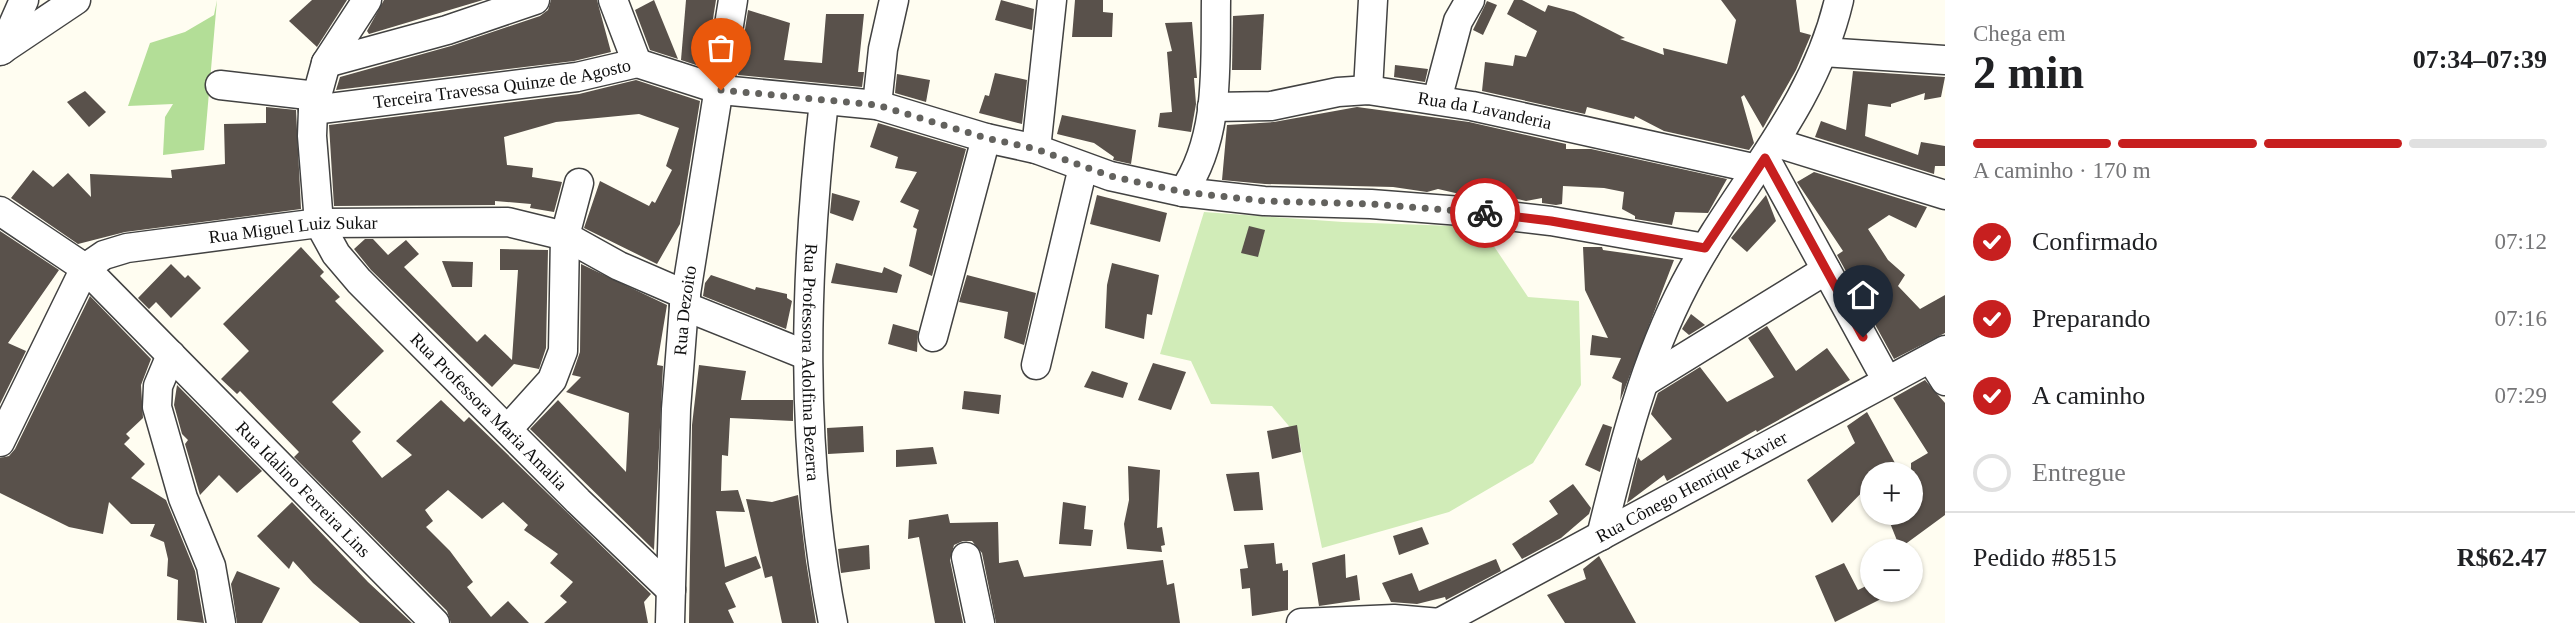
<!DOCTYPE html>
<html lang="pt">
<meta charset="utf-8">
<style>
:root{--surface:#fff;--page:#f6f6f6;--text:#202124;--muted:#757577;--line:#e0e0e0;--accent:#c71f1f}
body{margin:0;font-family:Georgia,serif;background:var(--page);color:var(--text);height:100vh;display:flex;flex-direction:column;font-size:26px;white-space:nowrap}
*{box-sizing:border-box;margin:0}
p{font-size:23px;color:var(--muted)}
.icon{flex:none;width:38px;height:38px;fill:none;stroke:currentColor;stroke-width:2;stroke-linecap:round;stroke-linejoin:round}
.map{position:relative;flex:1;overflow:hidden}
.details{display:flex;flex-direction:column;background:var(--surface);width:630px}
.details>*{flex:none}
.controls{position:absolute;left:1860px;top:462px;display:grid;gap:14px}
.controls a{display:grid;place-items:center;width:63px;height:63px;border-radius:50%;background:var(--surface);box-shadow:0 2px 5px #0004;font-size:35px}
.pin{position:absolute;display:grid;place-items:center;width:60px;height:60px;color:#fff;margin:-72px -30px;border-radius:50% 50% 50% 0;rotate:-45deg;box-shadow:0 0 7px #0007}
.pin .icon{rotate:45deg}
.courier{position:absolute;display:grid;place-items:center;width:70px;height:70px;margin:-35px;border:5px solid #c71f1f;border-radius:50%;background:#fff;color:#222;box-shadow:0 2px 9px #0007}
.summary em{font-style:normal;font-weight:600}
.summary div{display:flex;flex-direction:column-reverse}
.summary{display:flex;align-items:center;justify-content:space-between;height:119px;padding:0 28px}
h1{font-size:46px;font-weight:600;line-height:52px}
.bar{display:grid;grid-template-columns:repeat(4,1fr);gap:10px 7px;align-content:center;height:84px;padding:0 28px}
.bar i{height:9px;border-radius:5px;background:var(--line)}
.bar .active{background:var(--accent)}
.bar p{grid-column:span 4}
.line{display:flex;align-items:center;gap:18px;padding:0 28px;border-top:2px solid var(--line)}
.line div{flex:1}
ol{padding:0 28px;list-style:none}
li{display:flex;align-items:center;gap:21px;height:77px}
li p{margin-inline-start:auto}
li .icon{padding:7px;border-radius:50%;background:var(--accent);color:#fff;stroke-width:4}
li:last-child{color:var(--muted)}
li i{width:38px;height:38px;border:4px solid var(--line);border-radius:50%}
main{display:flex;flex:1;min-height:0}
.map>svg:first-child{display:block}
.green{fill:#d1ecb8}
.forest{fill:#b3de97}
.building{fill:#59514b}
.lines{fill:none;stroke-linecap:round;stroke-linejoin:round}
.minor-casing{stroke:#424242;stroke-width:31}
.minor{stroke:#fff;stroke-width:28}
.done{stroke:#63625e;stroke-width:7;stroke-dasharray:0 12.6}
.route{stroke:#c71f1f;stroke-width:9}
.labels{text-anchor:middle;stroke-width:7;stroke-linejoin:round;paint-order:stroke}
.street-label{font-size:18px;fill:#0f0f0f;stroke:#fff}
</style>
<main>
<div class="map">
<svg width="1945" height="623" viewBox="0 0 1945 623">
<rect width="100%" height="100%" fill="#fffdf1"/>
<path class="green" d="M1204 212 1343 222 1481 227 1528 297 1579 301 1581 385 1533 463 1449 512 1322 548 1299 438 1272 406 1211 404 1191 361 1160 354Z"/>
<path class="forest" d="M217 0 204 150 163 155 165 117 173 104 128 106 150 43 185 32 214 15Z"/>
<g class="building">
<path d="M312 0H347L317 47 289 21Z"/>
<path d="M384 0H483L369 34 367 31Z"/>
<path d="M551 0H597L611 52 574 61 336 90 340 77 451 46 540 16 548 10Z"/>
<path d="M654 0 678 59 650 50 635 10Z"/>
<path d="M686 0H716L705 68 681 60Z"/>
<path d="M1001 0 1034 9 1032 30 995 20Z"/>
<path d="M1075 0H1103V12L1113 13 1112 37H1072Z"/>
<path d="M1514 0H1522L1545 12 1548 5 1574 12 1625 38 1620 39 1664 55 1663 48 1727 64 1736 20 1721 0H1796L1800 32 1811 35 1796 70 1763 128 1744 95 1741 97 1754 143 1749 150 1664 131 1635 116 1634 119 1587 107 1585 114 1482 91 1485 62 1513 66 1515 55 1526 57 1537 31 1507 14Z"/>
<path d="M1487 1 1497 5 1483 35 1473 30Z"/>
<path d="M748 10 790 23 784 60 822 63 826 14H864L858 72H864L862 87 738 75Z"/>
<path d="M1264 14 1261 70H1232L1233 16Z"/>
<path d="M1192 22 1197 78H1194L1196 104 1191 132 1158 127 1160 113 1172 112 1167 52 1172 51 1165 23Z"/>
<path d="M1395 65 1428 69 1425 82 1394 77Z"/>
<path d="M1853 71 1945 77 1941 97 1924 100 1925 93 1891 104V107L1868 104 1865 136 1918 155 1921 142 1945 146V166H1935L1934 174 1815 137 1821 121 1846 130Z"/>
<path d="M995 73 1027 80 1022 124 979 113 985 95 989 96Z"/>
<path d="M897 74 930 80 926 102 895 93Z"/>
<path d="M636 80 700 101 680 224 657 264 584 228 600 181 649 206 652 201 655 203 672 170 666 166 679 128 639 114 556 122 504 137 507 165 533 168 532 177 562 182 554 212 530 208 531 204 495 201V205L334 206 329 125 579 94Z"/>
<path d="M85 91 106 112 89 127 67 102Z"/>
<path d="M266 107 296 110 301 209 125 232 78 244 11 198 33 170 53 187 68 173 91 197 90 174 172 178 171 170 225 164 224 124 266 123Z"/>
<path d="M1357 107 1469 122 1566 144V149H1591L1727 179 1708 213 1675 212 1672 225 1635 219V216L1622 209 1624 192 1604 188 1563 186 1562 204 1556 205 1542 203V198L1526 201 1488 192 1464 195 1438 189 1427 192 1393 187 1265 184 1222 180 1227 125 1274 122Z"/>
<path d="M1062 115 1136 130 1131 164 1113 160 1114 157 1094 143 1057 134Z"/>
<path d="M878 123 966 149 932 276 909 266 917 229 913 227 919 210 900 202 917 172 895 168 898 157 870 147Z"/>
<path d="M1814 172 1927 207 1916 228 1889 215 1868 229 1888 260 1905 275 1898 286 1920 309 1945 295V333L1894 359 1837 255 1843 251 1797 182Z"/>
<path d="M832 193 860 201 853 221 830 213Z"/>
<path d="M1097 195 1167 213 1160 242 1090 224Z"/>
<path d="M1766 195 1776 221 1747 252 1731 238Z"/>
<path d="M1249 226 1265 230 1258 257 1241 253Z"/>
<path d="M0 231 59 270 8 343 26 351 0 404Z"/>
<path d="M365 239H373L388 255 406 240 419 254 404 267 477 342 485 334 512 360 518 270H500V249L548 250 546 348 539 369 514 364 492 387 371 270 354 249Z"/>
<path d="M301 247 324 272 320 276 340 297 335 301 384 351 332 402 361 432 352 441 382 478 412 455 396 441 441 400 464 422 469 417 651 594 644 602 648 623H544L567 602 560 596 573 582 550 563 558 554 524 530 528 525 503 502 482 519 448 490 425 510 433 521 426 527 450 551 473 582 467 587 491 617 508 601 529 623H451L447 611 294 457 299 452 240 391 237 394 221 379 249 351 223 324Z"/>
<path d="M1583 247H1602L1603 250 1674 260 1620 401 1622 383 1612 378 1621 358 1590 355 1592 335 1608 338 1585 290Z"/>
<path d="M442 261 473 262 472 287H452Z"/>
<path d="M836 263 882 273 884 267 902 275 897 293 831 283Z"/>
<path d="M1112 263 1159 275 1152 315 1147 314 1144 339 1105 328 1107 285Z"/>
<path d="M171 264 185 278 188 275 201 288 171 318 156 302 149 309 138 298Z"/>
<path d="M581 264 667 305 657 365 663 366 654 550 530 429 558 400 626 472 629 413 566 392 581 377 572 375 580 352Z"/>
<path d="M711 275 755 290 756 287 787 294V298L792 301 786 329 703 296 705 283Z"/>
<path d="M967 275 1036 293 1024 345 1004 338 1008 312 959 302Z"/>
<path d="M90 296 151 359 141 385 143 418 126 434 130 438 124 444 145 464 131 478 166 500 195 571 204 623 177 620 178 580 167 576 168 559 164 542 150 536 155 524H131L109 502 103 534 69 527 0 493V458L9 456 15 449Z"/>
<path d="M1691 314 1705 325 1689 335 1682 329Z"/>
<path d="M893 324 918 331 917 352 888 344Z"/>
<path d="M1767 326 1796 371 1827 348 1850 380 1757 432 1756 430 1667 481 1664 475 1627 503 1638 457 1641 461 1672 439 1651 414 1658 393 1700 367 1727 402 1774 377 1748 338Z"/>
<path d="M1153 363 1186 372 1171 410 1138 400Z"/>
<path d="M699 365 746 371 741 400H793V421L730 418 728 456 722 455 721 491 738 490 745 512 716 511 725 567 756 556 761 568 725 583 736 607 728 610 734 623H689L692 425Z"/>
<path d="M1092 371 1128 383 1123 398 1084 387Z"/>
<path d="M1925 380 1945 403V515L1900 548 1886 513H1911V463L1928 453 1893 398Z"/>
<path d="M177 385 262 471 237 493 219 475 200 495 185 444 188 440 182 434 174 405Z"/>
<path d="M964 391 1001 395 999 414 962 409Z"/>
<path d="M1867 412 1901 474H1872V482L1832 523 1807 480 1855 443 1847 426Z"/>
<path d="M1603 424 1612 427 1600 472 1585 465Z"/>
<path d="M1297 425 1301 452 1272 459 1267 431Z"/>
<path d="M863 426 864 452 828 454 827 428Z"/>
<path d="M933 447 937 464 896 467V450Z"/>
<path d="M1128 466 1160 470 1157 528 1162 527 1165 545 1161 546 1162 552 1127 549 1124 524 1129 500Z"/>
<path d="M1259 472 1263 510 1234 511 1226 474Z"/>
<path d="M1573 484 1591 508 1589 514 1561 538 1522 559 1512 544 1558 514 1549 501Z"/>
<path d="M798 495 806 561 816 623H782L772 576 765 578 746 499 772 502Z"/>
<path d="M292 502 368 582 412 623H360L313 583 293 561 289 569 257 536Z"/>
<path d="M1063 502 1086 506 1084 529 1093 530 1091 546 1059 544Z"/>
<path d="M948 514 950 523 998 522 999 563 1018 560 1024 577 1163 560 1167 585 1174 583 1180 623H996L982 553 972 541H963L954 545 950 560 963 623H935L919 537 908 539 909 520Z"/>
<path d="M1422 527 1429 544 1399 555 1393 536Z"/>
<path d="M1274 543 1276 564 1282 563 1283 571 1288 570V610L1252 616 1250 588 1242 589 1240 569 1248 568 1244 545Z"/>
<path d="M869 545 870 569 841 573 838 549Z"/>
<path d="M1345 554 1346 578 1357 575 1360 600 1319 606 1312 563Z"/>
<path d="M1599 556 1636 623H1565L1547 595 1586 579 1583 569Z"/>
<path d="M1496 559 1501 571 1446 600 1445 597 1417 604 1391 602 1382 583 1412 573 1419 591Z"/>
<path d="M1844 563 1858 590 1872 583V590H1899L1835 622 1815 576Z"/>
<path d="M237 571 280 588 262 623H237L231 584Z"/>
</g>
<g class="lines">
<g class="minor-casing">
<g id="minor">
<path id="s1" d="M367 0 326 63 313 110 312 136 319 223 336 254 359 281 578 501 671 590"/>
<path d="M613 0 637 63"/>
<path d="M2 50 24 0"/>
<path d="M0 51 76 0"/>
<path d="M1823 52 1945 60"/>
<path d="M326 63 447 30 535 0"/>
<path d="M220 85 317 96"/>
<path d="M1368 90 1373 0"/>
<path d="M1437 100 1458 21 1470 0"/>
<path id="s2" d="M824 101C804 276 799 449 833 623"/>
<path d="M877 105 883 49 894 0"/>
<path id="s3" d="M1212 107 1271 106 1338 92 1368 90 1472 106 1757 169"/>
<path id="s4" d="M313 110 577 77 637 63 721 90 877 105 986 138 1036 149 1110 176 1183 192 1264 201 1371 204 1474 212 1551 221 1705 248"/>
<path d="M1777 143 1945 195"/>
<path d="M1036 149 1052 0"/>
<path d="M1765 158 1887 381"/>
<path d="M1183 192C1221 137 1215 64 1216 0"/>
<path id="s5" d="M0 211 85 268 435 623"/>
<path d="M684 306 806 355"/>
<path d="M933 337 986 138"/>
<path d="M171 355 158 386 157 407 183 498 211 566 221 623"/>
<path d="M1931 359 1945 381"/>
<path d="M1036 365 1083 167"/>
<path d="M1646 381 1826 270"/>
<path d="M508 429 552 380 563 351 565 236 579 183"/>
<path id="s6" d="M0 442 85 268 104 255 127 248 319 223 508 222 565 236 619 266 686 295"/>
<path d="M1601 536C1622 451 1644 362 1685 284 1736 186 1813 111 1839 0"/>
<path d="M966 557 980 623"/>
<path id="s7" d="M670 623 676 409 684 306 733 0"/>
<path d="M1301 623 1394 619 1440 623"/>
<path id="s8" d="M1439 623 1945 350"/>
</g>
</g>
<use href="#minor" class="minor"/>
</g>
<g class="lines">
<path class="done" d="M721 90 877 105 986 138 1036 149 1110 176 1183 192 1264 201 1371 204 1485 213"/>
<path class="route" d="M1485 213 1551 221 1705 248 1765 158 1863 337"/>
</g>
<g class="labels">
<g class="street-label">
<text dy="6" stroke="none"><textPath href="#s4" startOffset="191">Terceira Travessa Quinze de Agosto</textPath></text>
<text dy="6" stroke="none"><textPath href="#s3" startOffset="276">Rua da Lavanderia</textPath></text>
<text dy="6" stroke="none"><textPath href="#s6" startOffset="408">Rua Miguel Luiz Sukar</textPath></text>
<text dy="6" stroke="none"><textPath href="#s7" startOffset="313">Rua Dezoito</textPath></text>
<text dy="6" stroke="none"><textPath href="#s2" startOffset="262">Rua Professora Adolfina Bezerra</textPath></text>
<text dy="6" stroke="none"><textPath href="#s1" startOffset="492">Rua Professora Maria Amalia</textPath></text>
<text dy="6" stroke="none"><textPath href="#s8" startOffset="287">Rua Cônego Henrique Xavier</textPath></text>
<text dy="6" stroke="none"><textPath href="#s5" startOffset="413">Rua Idalino Ferreira Lins</textPath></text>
</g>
</g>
</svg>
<div class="controls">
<a>+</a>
<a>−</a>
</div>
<div class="pin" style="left:721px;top:90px;background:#ea580c"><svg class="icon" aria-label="bag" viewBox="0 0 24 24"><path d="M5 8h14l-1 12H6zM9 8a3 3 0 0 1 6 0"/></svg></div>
<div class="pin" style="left:1863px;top:337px;background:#1f2937"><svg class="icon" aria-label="home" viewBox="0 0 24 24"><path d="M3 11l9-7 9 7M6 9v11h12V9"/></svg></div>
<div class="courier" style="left:1485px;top:213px"><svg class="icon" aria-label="bike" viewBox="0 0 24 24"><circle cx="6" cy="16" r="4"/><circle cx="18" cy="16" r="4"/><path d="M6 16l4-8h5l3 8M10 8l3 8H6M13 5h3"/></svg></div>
</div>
<section class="details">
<div class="summary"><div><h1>2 min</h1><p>Chega em</p></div><em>07:34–07:39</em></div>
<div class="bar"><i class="active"></i><i class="active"></i><i class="active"></i><i></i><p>A caminho · 170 m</p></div>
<ol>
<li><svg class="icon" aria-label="check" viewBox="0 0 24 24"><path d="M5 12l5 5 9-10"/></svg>Confirmado<p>07:12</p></li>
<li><svg class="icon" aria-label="check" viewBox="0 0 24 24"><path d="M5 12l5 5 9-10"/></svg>Preparando<p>07:16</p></li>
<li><svg class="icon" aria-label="check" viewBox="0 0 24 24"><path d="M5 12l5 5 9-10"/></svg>A caminho<p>07:29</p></li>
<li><i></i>Entregue</li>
</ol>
<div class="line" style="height:91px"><div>Pedido #8515</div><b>R$62.47</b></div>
</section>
</main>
